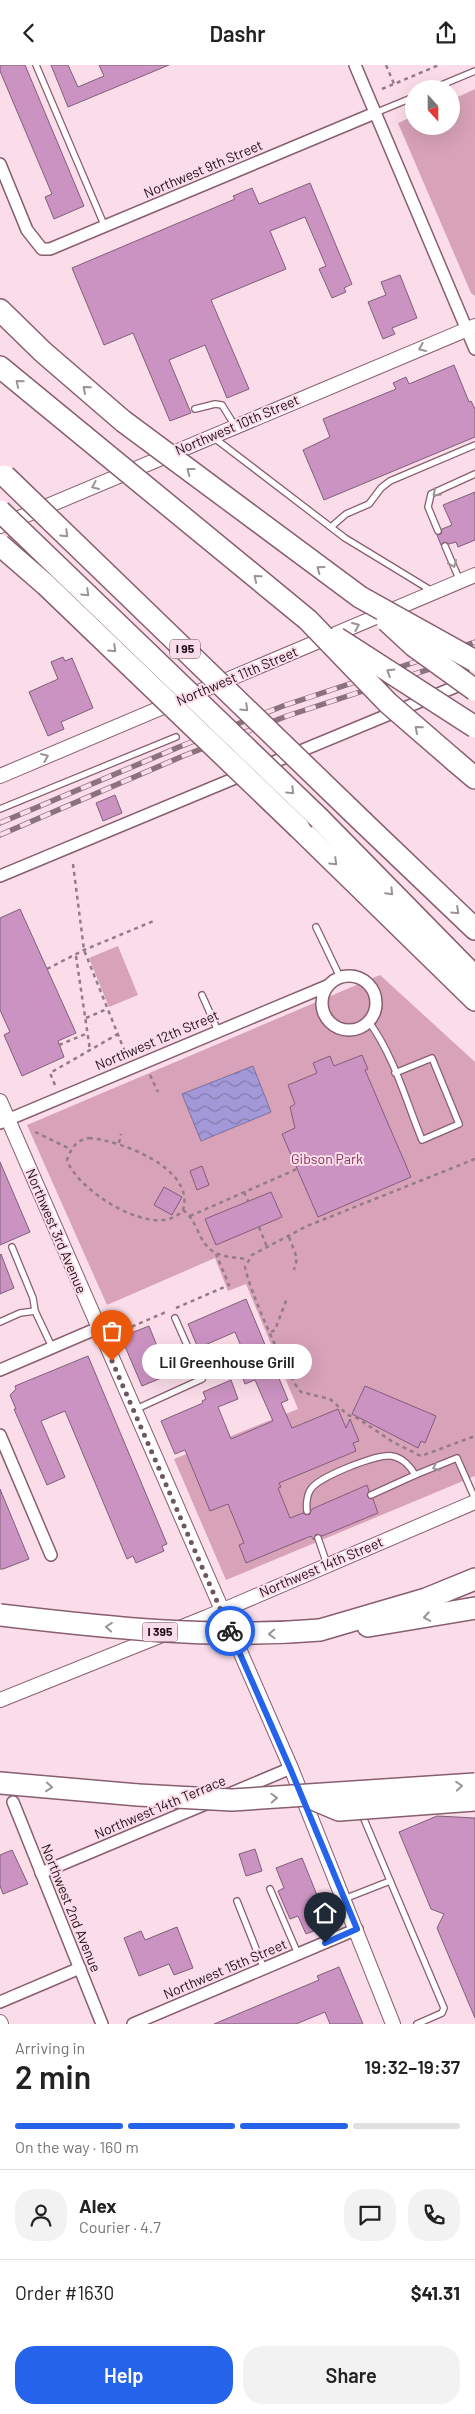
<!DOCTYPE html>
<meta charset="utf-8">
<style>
:root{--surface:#fff;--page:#f2f2f2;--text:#222;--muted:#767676;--line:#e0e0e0;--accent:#2563eb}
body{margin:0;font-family:Barlow,sans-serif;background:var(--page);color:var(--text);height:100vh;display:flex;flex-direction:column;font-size:19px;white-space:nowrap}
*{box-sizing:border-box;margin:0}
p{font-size:16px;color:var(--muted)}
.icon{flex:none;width:28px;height:28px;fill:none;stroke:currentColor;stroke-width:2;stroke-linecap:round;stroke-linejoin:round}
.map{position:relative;height:1959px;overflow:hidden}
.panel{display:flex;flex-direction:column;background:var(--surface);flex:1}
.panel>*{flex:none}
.needle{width:32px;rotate:159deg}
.buttons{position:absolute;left:405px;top:15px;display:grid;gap:10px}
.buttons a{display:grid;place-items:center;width:55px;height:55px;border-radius:50%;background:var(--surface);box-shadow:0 5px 20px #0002;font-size:25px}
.pin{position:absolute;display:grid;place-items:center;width:42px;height:42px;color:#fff;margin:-51px -21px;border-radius:50% 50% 50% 0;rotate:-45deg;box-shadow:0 0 5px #0007}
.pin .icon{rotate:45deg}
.courier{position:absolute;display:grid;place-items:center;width:50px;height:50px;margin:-25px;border:4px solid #2563eb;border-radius:50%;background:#fff;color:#222;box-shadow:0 1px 6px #0007}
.bubble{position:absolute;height:35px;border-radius:18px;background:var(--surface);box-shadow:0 5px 20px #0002;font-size:16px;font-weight:600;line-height:35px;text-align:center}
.headline em{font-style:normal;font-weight:600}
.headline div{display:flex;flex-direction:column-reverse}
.headline{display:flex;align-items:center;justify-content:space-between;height:85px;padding:0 15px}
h1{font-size:32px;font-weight:600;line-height:38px}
.bar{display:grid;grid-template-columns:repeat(4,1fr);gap:8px 5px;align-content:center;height:60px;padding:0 15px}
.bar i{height:6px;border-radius:4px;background:var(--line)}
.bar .current{background:var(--accent)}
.bar p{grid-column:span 4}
.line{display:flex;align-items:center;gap:12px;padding:0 15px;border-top:1px solid var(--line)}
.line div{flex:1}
.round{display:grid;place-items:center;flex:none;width:52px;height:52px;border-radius:20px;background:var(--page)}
.action{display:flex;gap:10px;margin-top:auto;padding:10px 15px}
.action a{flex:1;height:58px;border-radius:20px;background:var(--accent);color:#fff;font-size:20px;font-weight:600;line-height:58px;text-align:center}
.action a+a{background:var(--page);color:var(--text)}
header{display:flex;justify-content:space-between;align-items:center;height:65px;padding:0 15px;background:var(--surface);font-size:22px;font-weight:600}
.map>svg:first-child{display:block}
.green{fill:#d8a2b8}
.water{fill:url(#water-waves);stroke:#7c709e}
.building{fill:#cb93c2;stroke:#805e7a}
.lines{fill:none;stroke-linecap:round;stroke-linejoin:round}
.service-casing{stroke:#885e70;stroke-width:8}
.minor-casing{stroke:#885e70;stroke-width:14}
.tertiary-casing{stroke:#885e70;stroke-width:16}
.motorway-casing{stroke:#885e70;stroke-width:24}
.path{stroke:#947c86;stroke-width:2.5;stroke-dasharray:4 4;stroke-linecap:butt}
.service{stroke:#fff;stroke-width:5.5}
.minor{stroke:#fff;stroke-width:11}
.tertiary{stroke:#fff;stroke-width:14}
.motorway{stroke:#fff;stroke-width:21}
.rail-casing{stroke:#8a737c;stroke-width:5.5}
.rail{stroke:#fbdde9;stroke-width:4;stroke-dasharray:11;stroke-linecap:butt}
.motorway-bridge-casing{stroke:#885e70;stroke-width:24;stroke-linecap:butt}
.motorway-bridge{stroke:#fff;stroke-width:21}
.oneway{stroke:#9b9396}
.done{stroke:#6d5760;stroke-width:5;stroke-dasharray:0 9}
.route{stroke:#2563eb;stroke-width:6}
.labels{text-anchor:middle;stroke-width:4;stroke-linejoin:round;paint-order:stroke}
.shield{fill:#fbdde9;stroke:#624d55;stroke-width:1}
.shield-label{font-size:12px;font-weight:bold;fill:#200f16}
.street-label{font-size:14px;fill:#200f16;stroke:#fbdde9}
.park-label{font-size:14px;fill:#86335c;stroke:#fbdde9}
</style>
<header><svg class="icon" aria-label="back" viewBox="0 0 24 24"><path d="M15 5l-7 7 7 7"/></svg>Dashr<svg class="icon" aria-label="share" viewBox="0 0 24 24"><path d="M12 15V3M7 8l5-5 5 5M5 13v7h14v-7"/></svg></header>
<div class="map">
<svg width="475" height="1959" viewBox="0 0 475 1959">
<defs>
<pattern id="water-waves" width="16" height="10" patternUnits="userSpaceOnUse" patternTransform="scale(1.25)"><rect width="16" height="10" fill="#a499d8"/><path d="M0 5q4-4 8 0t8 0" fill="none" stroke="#857bae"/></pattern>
</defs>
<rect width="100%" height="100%" fill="#fbdde9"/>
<g class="green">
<path d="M475 24V231L471 228 398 58 414 51V61H451V35Z"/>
<path d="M118 881 138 930 109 942 89 893Z"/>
<path d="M380 910 475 997V1411L226 1515 174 1394 298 1344 246 1219 228 1226 215 1193 107 1240 27 1060Z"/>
</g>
<path class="water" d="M253 1001 271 1047 201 1076 182 1029Z"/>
<g class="building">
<path d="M0 0H25L84 141 54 154 45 132 52 129 0 6Z"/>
<path d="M51 0H68L78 22 104 11 99 0H169L68 42Z"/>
<path d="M310 118 352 219 344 223 346 227 332 233 319 204 326 201 305 152 270 166 286 204 211 235 249 324 227 333 205 280 169 295 191 348 170 356 133 268 104 280 72 203 235 134 233 131 252 123 259 139Z"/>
<path d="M400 210 417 253 392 263 395 269 383 274 368 237 386 230 381 217Z"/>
<path d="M454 300 469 337 471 336 475 344V372L324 435 303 385 330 372 323 354 396 324 393 318 406 312 409 319Z"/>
<path d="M475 427V475L458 482 456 477 449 479 444 477 441 480 437 470 441 469 442 464 452 460 443 440Z"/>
<path d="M63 592 65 596 72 593 93 643 61 657 64 664 48 671 29 627 58 614 51 597Z"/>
<path d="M115 730 122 748 103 756 96 738Z"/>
<path d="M20 844 76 968 58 976 64 992 22 1011 4 970 10 967 0 945V853Z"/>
<path d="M362 990 368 1004 365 1005 411 1112 318 1152 282 1069 295 1063 290 1042 295 1039 288 1020 317 1008 313 998 330 991 334 1001Z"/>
<path d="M0 1097 30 1167 0 1180Z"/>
<path d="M202 1101 209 1120 197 1125 190 1106Z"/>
<path d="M164 1122 182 1132 172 1150 154 1140Z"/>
<path d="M271 1127 282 1152 216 1180 205 1154Z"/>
<path d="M1 1189 14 1223 0 1229V1190Z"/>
<path d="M246 1234 288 1335 281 1338 292 1363 338 1344 346 1363 350 1354 359 1376 353 1378 356 1386 279 1418 281 1422 278 1423 290 1453 303 1448 309 1450 312 1444 367 1420 369 1426 367 1431 373 1434 378 1448 322 1471 316 1469 314 1475 311 1471 246 1498 239 1480 244 1478 228 1439 210 1446 185 1385 175 1389 161 1356 203 1338 202 1336 206 1334 203 1327 231 1315 238 1334 218 1342 231 1374 273 1356 255 1315 245 1319 239 1304 249 1300 235 1267 198 1283 188 1259Z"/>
<path d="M149 1261 161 1291 158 1292 166 1311 142 1321 121 1272Z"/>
<path d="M88 1291 167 1479 162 1481 164 1486 136 1498 133 1491 127 1494 65 1346 41 1356 65 1412 47 1420 14 1344H16L10 1330 16 1324 15 1321Z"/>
<path d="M365 1321 436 1351 425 1378 421 1376 418 1383 352 1349Z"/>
<path d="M0 1424 29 1494 3 1504H0Z"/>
<path d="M437 1751 475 1753V1953L437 1863 444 1849 431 1844 399 1767Z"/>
<path d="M255 1784 262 1806 246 1811 239 1789Z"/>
<path d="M12 1785 28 1819 3 1829 0 1821V1790Z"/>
<path d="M302 1793 329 1860 306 1869 298 1851 290 1854 278 1826 284 1823 276 1803Z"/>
<path d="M177 1862 193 1903 174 1910 169 1899 139 1911 124 1873 141 1866 145 1875Z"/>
<path d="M339 1902 363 1959H330L325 1947 296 1959H214L319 1915 317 1911Z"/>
</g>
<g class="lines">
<g class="service-casing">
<g id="service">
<path d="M36 0 105 162"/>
<path d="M432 24 475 6"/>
<path d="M375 48 414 32"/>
<path d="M195 344 215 339 222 340 235 361"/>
<path d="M213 372 345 473 432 526"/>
<path d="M331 462 346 449 369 439 381 423 390 416 475 380"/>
<path d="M438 466 428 442 431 429 475 409"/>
<path d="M445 481 460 516"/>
<path d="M0 744 176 672"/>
<path d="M316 862 340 912"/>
<path d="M202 930 218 966"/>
<path d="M369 957C394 991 406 1036 422 1075L459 1059 432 993 395 1008"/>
<path d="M12 1182 33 1233 35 1246 52 1282"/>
<path d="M0 1257 20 1248 35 1246"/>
<path d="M134 1345 202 1314 175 1253"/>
<path d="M371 1430 415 1410"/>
<path d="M307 1446C306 1440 307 1429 311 1424 318 1412 379 1388 392 1391 403 1393 411 1402 415 1410L457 1393 475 1434"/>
<path d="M318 1473 327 1499"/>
<path d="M361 1747 444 1943 442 1948 417 1959"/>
<path d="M270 1824 298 1889"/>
<path d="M344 1834 390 1816"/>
<path d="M237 1836 264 1904"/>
</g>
</g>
<g class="minor-casing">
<g id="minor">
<path d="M355 0 475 284"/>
<path d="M0 99 27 165 42 184H50L375 48"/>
<path d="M262 702 467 617"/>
<path d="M0 811 245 709"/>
<circle cx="349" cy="938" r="27"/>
<path d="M0 1058 327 921"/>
<path d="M0 1305 98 1263"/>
<path d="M0 1370 51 1490"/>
<path d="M227 1730 291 1703"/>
<path d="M13 1737 102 1959"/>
<path d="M41 1808 208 1738"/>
<path d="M0 1937 80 1903"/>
<path d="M133 1959 357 1864"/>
</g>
</g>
<g class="tertiary-casing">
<g id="tertiary">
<path d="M0 461 475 261"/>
<path d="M0 711 475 510"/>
<path d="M0 1036 291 1703 393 1959"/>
<path d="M0 1635 207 1552 475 1437"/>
<path d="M0 1957 1 1959"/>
</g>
</g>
<g class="motorway-casing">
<g id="motorway">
<path d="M0 245 43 287 123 356"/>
<path d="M0 302 84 371"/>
<path d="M455 696 475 713"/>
<path d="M320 754 475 912"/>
<path d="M364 758 475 864"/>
<path d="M299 763 475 935"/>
<path d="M368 1561 475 1543"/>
<path d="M320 1565 426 1534 475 1514"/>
<path d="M0 1718 138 1730"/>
</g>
</g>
<g class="path">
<path d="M386 0 394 19"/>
<path d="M382 24 439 0"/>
<path d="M73 799 84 885 125 987"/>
<path d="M76 891 90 985"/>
<path d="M47 904 84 885 156 855"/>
<path d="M86 953 107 944"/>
<path d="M59 980 88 968"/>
<path d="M150 1010 158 1027"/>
<path d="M55 1020 50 1008 118 969"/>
<path d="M35 1067 70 1084"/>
<path d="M89 1073C119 1075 196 1103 183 1145 157 1177 77 1126 67 1095 71 1083 76 1075 89 1073Z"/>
<path d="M119 1078 121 1069"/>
<path d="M475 1094 307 1161 252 1190 245 1202C248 1222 288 1314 301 1327L330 1334 348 1350 357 1353 393 1377 421 1391 475 1371"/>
<path d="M244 1127 248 1136"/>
<path d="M183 1145C190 1150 193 1156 197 1164 208 1191 220 1191 247 1194"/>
<path d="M190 1151 297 1104"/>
<path d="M259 1162 267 1182"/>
<path d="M289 1172 297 1193 294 1205"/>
<path d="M176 1243 229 1220 216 1189"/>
<path d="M271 1267 275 1265 287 1233"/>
<path d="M117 1268 166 1247"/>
</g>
<use href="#service" class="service"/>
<use href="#minor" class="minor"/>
<use href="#tertiary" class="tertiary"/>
<use href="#motorway" class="motorway"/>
<g class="rail-casing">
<g id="rail">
<path d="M0 758 179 682 283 641 475 577"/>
<path d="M0 770 183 691 287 651 475 589"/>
</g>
</g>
<use href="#rail" class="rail"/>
<g class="motorway-bridge-casing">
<g id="motorway-bridge">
<path d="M123 356 360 532 475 596"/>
<path d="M84 371 308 555 388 638 455 696"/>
<path d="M5 411 364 758"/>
<path d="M0 446 320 754"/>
<path d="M0 480 46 520 299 763"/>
<path d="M387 556 414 581 475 625"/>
<path d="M337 573 475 662"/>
<path d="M0 1550C109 1563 211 1574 320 1565"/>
<path d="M138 1730 232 1735 475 1719"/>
<path d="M313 1734 339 1745 475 1735"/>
</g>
</g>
<use href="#motorway-bridge" class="motorway-bridge"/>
</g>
<defs><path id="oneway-chevron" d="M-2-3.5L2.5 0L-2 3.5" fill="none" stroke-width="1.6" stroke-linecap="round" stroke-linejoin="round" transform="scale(1.25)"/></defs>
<g class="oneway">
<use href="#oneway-chevron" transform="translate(422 283) rotate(157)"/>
<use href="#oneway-chevron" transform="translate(19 318) rotate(-140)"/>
<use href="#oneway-chevron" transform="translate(86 324) rotate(-139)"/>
<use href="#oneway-chevron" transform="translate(190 406) rotate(-143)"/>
<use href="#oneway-chevron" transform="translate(95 421) rotate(157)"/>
<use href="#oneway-chevron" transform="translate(436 428) rotate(141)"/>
<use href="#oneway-chevron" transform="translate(65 469) rotate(44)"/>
<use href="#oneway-chevron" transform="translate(453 499) rotate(67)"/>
<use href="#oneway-chevron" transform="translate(320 504) rotate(-144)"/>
<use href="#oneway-chevron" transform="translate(257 513) rotate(-141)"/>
<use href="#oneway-chevron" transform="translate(86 528) rotate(44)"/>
<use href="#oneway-chevron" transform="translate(356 561) rotate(-23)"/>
<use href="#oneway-chevron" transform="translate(113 584) rotate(44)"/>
<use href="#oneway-chevron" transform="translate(390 607) rotate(-148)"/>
<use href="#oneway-chevron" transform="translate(245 643) rotate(44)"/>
<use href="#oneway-chevron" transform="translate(418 664) rotate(-139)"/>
<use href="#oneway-chevron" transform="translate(45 692) rotate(-23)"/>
<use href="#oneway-chevron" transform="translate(291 726) rotate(44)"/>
<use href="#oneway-chevron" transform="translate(334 797) rotate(44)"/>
<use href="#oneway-chevron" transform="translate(390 827) rotate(46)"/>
<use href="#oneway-chevron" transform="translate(456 846) rotate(43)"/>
<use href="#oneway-chevron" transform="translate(436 1402) rotate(158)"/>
<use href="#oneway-chevron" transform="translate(427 1552) rotate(170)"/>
<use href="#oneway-chevron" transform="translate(109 1562) rotate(-175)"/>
<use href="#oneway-chevron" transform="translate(272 1569) rotate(178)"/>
<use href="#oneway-chevron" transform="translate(459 1721) rotate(-5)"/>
<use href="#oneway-chevron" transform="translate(49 1722) rotate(5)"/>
<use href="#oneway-chevron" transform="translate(274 1733) rotate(-3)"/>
</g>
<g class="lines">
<path class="done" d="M112 1296 230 1566"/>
<path class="route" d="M230 1566 290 1703 357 1864 325 1878"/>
</g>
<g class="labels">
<g class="shield">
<rect x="170" y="574.5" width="30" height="19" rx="4"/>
<rect x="142.5" y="1557.5" width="35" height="19" rx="4"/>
</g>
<g class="shield-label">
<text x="185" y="588">I 95</text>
<text x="160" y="1571">I 395</text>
</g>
<g class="street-label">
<text transform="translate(203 104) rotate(-23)" y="5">Northwest 9th Street</text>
<text transform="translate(237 360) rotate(-23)" y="5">Northwest 10th Street</text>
<text transform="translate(237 611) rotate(-23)" y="5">Northwest 11th Street</text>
<text transform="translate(157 975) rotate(-23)" y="5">Northwest 12th Street</text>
<text transform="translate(56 1166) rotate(67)" y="5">Northwest 3rd Avenue</text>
<text transform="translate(321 1502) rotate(-23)" y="5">Northwest 14th Street</text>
<text transform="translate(160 1742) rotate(-23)" y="5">Northwest 14th Terrace</text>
<text transform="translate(71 1843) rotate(68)" y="5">Northwest 2nd Avenue</text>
<text transform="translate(225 1904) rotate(-23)" y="5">Northwest 15th Street</text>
</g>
<g class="park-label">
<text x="327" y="1099">Gibson Park</text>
</g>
</g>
</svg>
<div class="buttons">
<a><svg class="needle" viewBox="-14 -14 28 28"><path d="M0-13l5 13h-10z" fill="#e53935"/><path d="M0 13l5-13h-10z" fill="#767676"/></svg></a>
</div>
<div class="pin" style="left:112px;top:1296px;background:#ea580c"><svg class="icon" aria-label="bag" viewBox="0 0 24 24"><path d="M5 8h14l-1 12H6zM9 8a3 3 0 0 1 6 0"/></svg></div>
<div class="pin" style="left:325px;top:1878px;background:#1f2937"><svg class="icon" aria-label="home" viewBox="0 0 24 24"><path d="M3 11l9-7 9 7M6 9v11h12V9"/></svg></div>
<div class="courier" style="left:230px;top:1566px"><svg class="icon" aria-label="bike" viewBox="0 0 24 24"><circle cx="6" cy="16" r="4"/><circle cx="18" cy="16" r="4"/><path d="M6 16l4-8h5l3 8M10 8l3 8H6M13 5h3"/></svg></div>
<div class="bubble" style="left:142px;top:1279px;width:170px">Lil Greenhouse Grill</div>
</div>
<section class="panel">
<div class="headline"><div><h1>2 min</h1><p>Arriving in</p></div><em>19:32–19:37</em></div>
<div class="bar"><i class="current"></i><i class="current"></i><i class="current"></i><i></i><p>On the way · 160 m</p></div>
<div class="line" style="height:90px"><a class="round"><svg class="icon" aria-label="person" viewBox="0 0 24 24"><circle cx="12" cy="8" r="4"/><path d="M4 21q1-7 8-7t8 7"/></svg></a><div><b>Alex</b><p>Courier · 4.7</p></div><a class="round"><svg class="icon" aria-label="chat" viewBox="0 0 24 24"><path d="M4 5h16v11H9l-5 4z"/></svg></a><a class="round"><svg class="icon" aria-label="phone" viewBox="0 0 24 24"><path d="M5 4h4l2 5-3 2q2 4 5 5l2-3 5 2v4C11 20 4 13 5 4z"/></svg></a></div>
<div class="line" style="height:65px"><div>Order #1630</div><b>$41.31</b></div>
<div class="action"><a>Help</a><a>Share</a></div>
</section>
